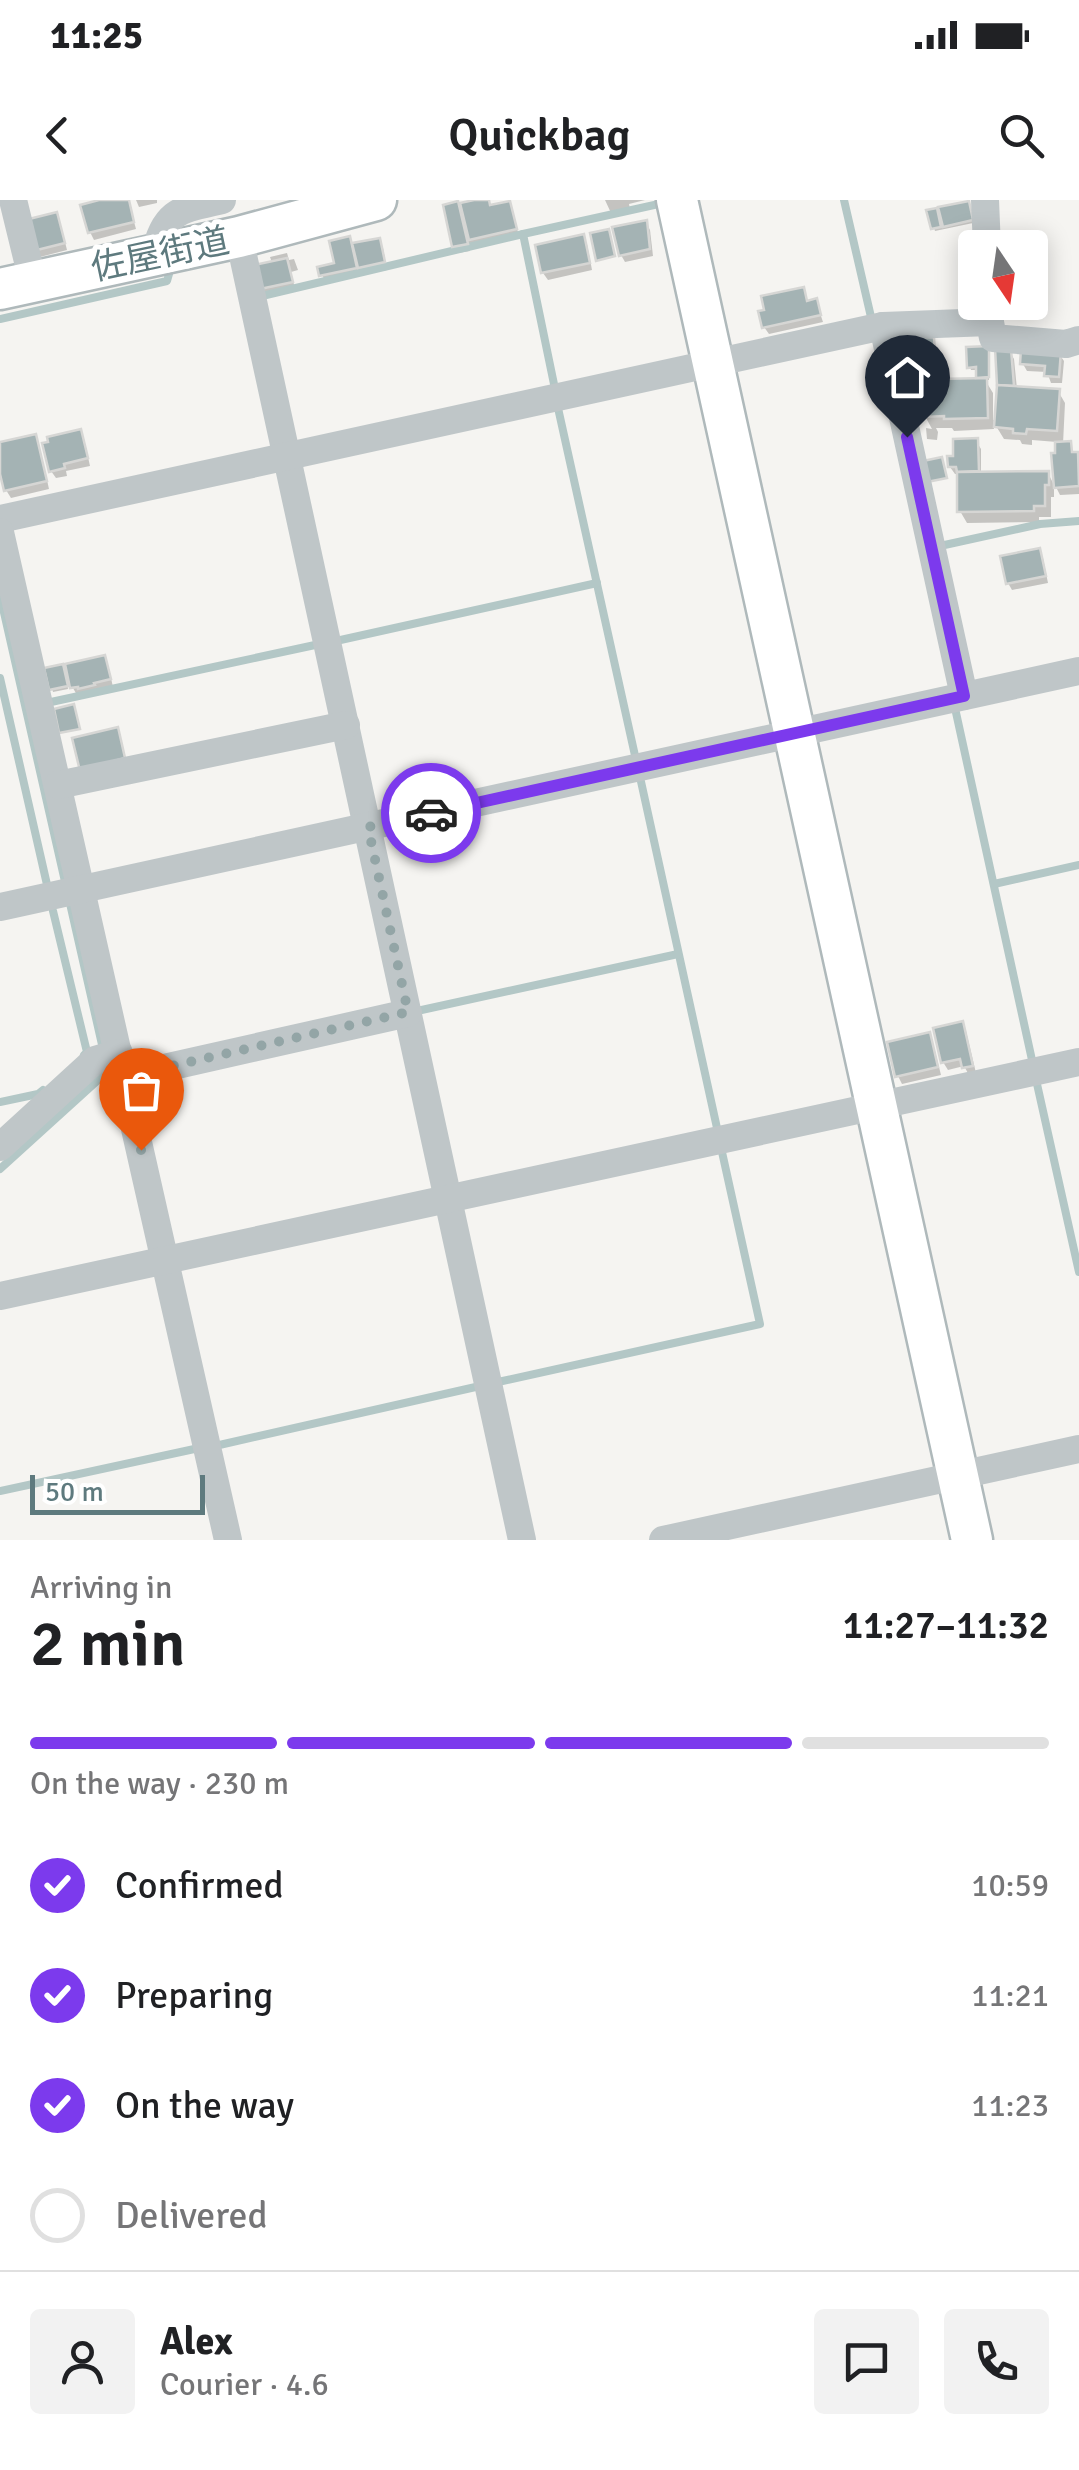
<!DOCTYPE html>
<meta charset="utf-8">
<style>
:root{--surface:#fff;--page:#f2f2f2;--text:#202124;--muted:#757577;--line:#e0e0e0;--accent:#7c3aed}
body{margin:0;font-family:Signika,"Noto Sans JP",sans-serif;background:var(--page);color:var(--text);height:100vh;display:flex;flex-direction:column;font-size:38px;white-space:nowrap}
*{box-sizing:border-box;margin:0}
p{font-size:32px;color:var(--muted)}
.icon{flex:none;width:55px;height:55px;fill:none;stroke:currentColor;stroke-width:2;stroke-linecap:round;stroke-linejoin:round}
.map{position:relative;height:1340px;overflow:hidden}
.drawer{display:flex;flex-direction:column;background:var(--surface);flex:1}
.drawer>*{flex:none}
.needle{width:65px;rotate:167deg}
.fabs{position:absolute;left:958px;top:30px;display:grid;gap:20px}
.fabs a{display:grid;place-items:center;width:90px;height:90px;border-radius:10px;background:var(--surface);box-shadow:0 5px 25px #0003;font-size:50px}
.scale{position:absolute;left:30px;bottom:25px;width:175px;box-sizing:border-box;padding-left:10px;border:5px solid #5e7a7e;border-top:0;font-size:28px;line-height:35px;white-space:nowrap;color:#5e7a7e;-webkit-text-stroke:8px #fff;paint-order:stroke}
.pin{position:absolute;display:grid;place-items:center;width:85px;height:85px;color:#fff;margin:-102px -42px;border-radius:50% 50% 50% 0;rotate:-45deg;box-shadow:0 0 10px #0007}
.pin .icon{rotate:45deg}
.courier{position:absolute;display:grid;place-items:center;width:100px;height:100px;margin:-50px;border:8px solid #7c3aed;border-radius:50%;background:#fff;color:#222;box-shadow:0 2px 12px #0007}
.summary em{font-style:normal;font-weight:600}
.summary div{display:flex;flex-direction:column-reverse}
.summary{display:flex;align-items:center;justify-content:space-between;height:170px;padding:0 30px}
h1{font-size:65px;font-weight:600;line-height:75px}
.bar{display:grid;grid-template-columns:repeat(4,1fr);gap:15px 10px;align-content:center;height:120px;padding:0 30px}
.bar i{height:12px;border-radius:8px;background:var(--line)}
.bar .selected{background:var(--accent)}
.bar p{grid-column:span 4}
.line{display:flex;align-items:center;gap:25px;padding:0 30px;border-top:2px solid var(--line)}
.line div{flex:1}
.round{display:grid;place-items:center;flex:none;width:105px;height:105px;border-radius:10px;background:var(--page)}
ol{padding:0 30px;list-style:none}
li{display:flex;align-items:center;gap:30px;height:110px}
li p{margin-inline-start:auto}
li .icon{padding:10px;border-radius:50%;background:var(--accent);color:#fff;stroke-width:4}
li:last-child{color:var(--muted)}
li i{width:55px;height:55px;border:5px solid var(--line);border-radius:50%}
.status{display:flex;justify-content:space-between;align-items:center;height:70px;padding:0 50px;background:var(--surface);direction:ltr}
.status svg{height:28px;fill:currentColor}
header{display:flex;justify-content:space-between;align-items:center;height:130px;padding:0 30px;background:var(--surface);font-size:45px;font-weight:600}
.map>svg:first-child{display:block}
.shadow{fill:#0003}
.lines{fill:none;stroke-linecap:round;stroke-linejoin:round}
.stream{stroke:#b3c7c6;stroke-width:8}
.building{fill:#a4b3b4;stroke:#d6d6d4;stroke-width:2.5}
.secondary-casing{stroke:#afb9bb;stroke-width:45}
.street{stroke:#bfc6c8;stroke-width:28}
.secondary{stroke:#fff;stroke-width:40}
.done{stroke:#93a5a6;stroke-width:10;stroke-dasharray:0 18}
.route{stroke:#7c3aed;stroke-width:12}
.labels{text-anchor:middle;stroke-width:10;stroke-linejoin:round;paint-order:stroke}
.street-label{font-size:35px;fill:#5e7a7e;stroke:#fff}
</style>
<div class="status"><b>11:25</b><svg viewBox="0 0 49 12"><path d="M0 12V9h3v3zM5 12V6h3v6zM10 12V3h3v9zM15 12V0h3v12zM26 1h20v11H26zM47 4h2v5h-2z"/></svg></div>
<header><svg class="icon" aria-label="back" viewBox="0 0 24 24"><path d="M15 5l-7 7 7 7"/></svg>Quickbag<svg class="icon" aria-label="search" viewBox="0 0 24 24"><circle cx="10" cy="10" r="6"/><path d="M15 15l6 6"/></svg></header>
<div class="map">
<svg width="1079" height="1340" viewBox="0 0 1079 1340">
<rect width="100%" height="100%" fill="#f5f4f1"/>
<g class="shadow">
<path d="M104 0H128L136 29 94 40 90 32Z"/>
<path d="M136 0H157V3L139 7Z"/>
<path d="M485 0H487L492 7 509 3 513 11 519 37 469 48 470 51 458 53 454 46 446 7Z"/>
<path d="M605 0H645L629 4 630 9 611 13Z"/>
<path d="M968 3 973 23 935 31 929 12Z"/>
<path d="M56 15 60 22 67 50 36 58 31 51Z"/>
<path d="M646 23 650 30 653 56 625 62 621 55Z"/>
<path d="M582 37 587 44 592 70 548 80 543 73Z"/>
<path d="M349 39 353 46 378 40 383 48 387 70 326 82 322 75 337 65Z"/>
<path d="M287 53 289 60 294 59 298 70 291 72 295 89 266 96 262 88 272 63 270 57Z"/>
<path d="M803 90 808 103 816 101 823 122 769 134 764 127Z"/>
<path d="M933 139 945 168V174H940V182L981 181 978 170H971L970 167 989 151V180H985L993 193V220H997L1000 185 997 151 1010 152 1014 159 1017 189 1058 191 1065 203 1063 244H1069L1074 254H1077L1079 258V294L1060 295 1056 287 1057 242 1032 240V245L1022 244 1020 240 1004 239 993 221 994 229 954 231 952 228H936L938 232 937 240 927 239 926 228 932 229 925 216 922 199 915 187V171L910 162Z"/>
<path d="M1059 154 1064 161 1062 183H1051L1047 172 1027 171 1023 164Z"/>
<path d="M80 232 84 239 90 266 66 271 67 276 56 278 51 271Z"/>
<path d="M35 237 39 244 49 289 11 298 6 290 0 263V245Z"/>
<path d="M976 241 981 249V274L1048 273 1054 285V297H1051V317H1039V322L967 323 960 311 959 274H955L950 267Z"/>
<path d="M1039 350 1043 358 1048 383 1012 390 1008 383Z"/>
<path d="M104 458 108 465 113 487 85 496 84 493 77 495 66 476 68 489 53 492 47 470 62 467 70 480Z"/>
<path d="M962 824 966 831 976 873 969 875 964 866 948 870 943 862Z"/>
<path d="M929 835 933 843 941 875 902 884 898 876Z"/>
</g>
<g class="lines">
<g class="stream">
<path d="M844 0 871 117"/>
<path d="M262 96 523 34"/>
<path d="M0 119 167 81 169 74"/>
<path d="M555 189 523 34 663 3"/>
<path d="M558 208 636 560"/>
<path d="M940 346 1040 324 1079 321"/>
<path d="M0 395 108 871 0 969"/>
<path d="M336 441 597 383"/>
<path d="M0 478 48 689"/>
<path d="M51 502 315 445"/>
<path d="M955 508 1032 860"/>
<path d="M640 577 717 928"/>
<path d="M994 684 1079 665"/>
<path d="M53 711 87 852 84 855"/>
<path d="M417 811 678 754"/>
<path d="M1037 884 1079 1072"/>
<path d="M0 902 38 894 43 890"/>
<path d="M498 1182 760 1124 722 952"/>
<path d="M215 1246 480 1186"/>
<path d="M0 1291 199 1248"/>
</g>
</g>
<g class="building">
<path d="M99 0H129L134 22 88 33 80 5Z"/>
<path d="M474 0H489L490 5 510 1 517 29 469 40 460 3Z"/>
<path d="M458 1 468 44 452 47 443 5Z"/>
<path d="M969 1 973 20 943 27 938 7Z"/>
<path d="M937 8 941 27 931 29 926 10Z"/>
<path d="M57 12 65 43 29 52 21 21Z"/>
<path d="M647 20 650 49 619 56 612 27Z"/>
<path d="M609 29 615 56 596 61 590 33Z"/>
<path d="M584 34 590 63 541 73 535 45Z"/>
<path d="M350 36 357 68 319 76 317 67 334 63 329 41Z"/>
<path d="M380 38 385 62 358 68 352 43Z"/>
<path d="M287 58 293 82 260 89 254 65Z"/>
<path d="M804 87 807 101 817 98 821 115 762 128 758 111 764 110 761 96Z"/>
<path d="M934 137 935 153H939L940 163 935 162V179L987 178 988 218 944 219V216L922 217V188H913L912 163H908L907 138Z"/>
<path d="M989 146V177L976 178V167L967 168 966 147Z"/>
<path d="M995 148 1011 149 1014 186 997 185Z"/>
<path d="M1021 149 1061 151 1059 177 1044 176 1045 166 1020 164Z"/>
<path d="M997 185 1060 189 1057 231 1027 229 1026 234 1013 233V229L994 227Z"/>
<path d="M81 229 88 258 64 264 65 268 49 272 42 243 48 242 47 237Z"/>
<path d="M36 234 47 281 4 291 0 274V242Z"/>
<path d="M978 238 979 271 957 272 956 267H948L947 256H953V239Z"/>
<path d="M1071 241 1072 252H1078L1079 286 1054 288 1051 253H1055V242Z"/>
<path d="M942 257 947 278 927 282 923 261Z"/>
<path d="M1049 271V285H1045V306H1034V311L957 312V272Z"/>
<path d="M1040 348 1046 376 1006 384 1000 356Z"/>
<path d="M105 455 111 479 94 483 95 485 78 489V487L70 488 65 464Z"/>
<path d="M63 464 68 486 49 490 44 468Z"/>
<path d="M74 504 80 529 59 533 54 509Z"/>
<path d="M118 527 125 558 80 571 72 538Z"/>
<path d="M963 821 973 866 962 868 960 859 941 863 933 828Z"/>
<path d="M930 832 938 867 895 877 887 842Z"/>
</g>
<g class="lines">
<g class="secondary-casing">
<g id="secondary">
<path d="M677 0 972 1340"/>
<path d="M0 89 239 37 376 0"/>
</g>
</g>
<g class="street">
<path d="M13 0 33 82"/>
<path d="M985 0 987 48"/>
<path d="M239 37 522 1340"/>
<path d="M154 56C166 9 179 10 222 0"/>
<path d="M990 122 993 138 1066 144 1079 140"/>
<path d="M883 126 964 496"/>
<path d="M0 319 883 126 990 122 989 102"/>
<path d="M0 332 228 1340"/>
<path d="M58 585 346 525"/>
<path d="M0 707 1079 471"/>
<path d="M124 877 408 813"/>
<path d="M0 947 95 860 119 853"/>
<path d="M0 1096 1079 862"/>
<path d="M663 1340 1079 1249"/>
</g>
<use href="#secondary" class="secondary"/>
</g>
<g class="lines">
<path class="done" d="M141 950 124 877 408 812 368 627 431 613"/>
<path class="route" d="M431 613 964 496 907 237"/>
</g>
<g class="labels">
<g class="street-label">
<text transform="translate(160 54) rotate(-12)" y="12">佐屋街道</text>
</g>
</g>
</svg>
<div class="fabs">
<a><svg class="needle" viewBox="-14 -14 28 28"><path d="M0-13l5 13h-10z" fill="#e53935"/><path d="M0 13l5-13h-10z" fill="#757577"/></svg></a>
</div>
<div class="scale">50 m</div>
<div class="pin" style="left:141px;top:950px;background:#ea580c"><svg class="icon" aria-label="bag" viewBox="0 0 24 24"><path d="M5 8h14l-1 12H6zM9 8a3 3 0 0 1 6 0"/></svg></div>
<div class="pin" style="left:907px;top:237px;background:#1f2937"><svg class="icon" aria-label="home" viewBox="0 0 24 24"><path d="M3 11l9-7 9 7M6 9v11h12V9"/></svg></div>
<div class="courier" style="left:431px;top:613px"><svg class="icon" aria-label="car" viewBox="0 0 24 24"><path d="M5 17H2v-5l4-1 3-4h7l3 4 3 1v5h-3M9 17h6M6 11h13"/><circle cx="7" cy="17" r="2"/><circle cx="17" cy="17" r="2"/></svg></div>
</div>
<section class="drawer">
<div class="summary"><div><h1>2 min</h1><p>Arriving in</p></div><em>11:27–11:32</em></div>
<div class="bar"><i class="selected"></i><i class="selected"></i><i class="selected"></i><i></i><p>On the way · 230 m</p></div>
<ol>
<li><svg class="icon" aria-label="check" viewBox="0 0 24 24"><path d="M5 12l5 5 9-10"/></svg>Confirmed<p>10:59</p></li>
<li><svg class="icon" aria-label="check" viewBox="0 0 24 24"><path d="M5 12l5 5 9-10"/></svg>Preparing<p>11:21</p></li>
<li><svg class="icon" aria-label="check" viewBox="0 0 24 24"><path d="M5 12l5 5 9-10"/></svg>On the way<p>11:23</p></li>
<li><i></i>Delivered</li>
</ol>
<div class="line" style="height:180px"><a class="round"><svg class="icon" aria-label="person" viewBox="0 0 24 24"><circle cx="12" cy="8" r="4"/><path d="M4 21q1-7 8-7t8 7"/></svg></a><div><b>Alex</b><p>Courier · 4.6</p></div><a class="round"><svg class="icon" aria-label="chat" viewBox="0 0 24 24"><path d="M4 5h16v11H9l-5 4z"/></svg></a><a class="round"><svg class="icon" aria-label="phone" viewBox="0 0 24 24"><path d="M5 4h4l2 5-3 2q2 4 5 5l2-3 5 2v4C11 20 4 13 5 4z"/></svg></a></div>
</section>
